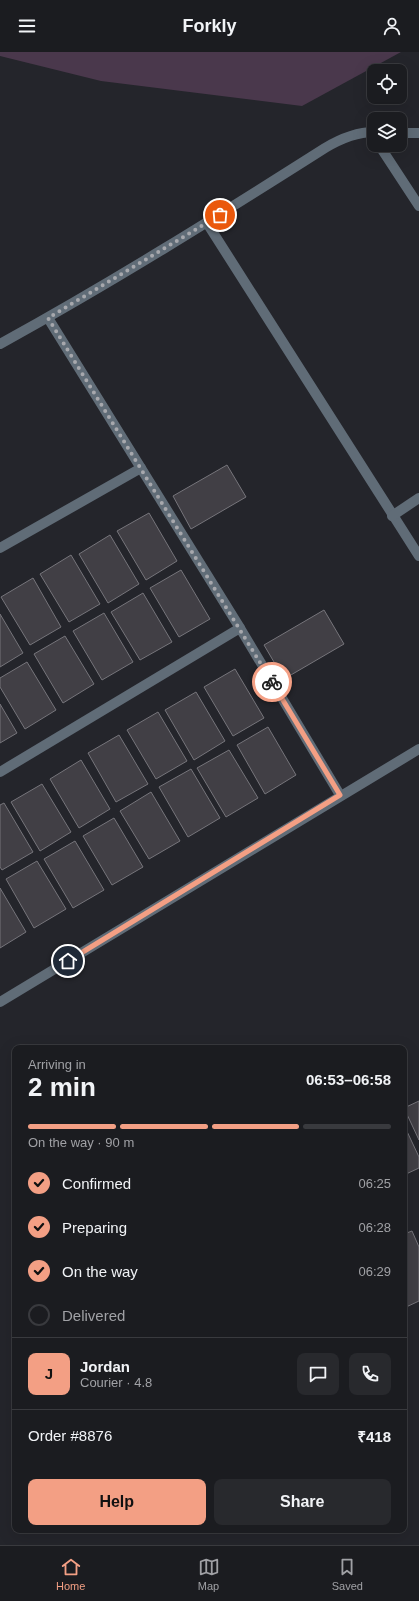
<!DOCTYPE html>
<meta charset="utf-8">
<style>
:root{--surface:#1b1c20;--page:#28292d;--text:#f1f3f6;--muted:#a0a1a5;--line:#393a3e;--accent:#f39f84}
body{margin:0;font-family:Helvetica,sans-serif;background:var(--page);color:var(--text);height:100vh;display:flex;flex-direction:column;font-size:15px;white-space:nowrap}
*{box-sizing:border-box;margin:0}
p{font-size:13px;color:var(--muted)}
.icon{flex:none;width:22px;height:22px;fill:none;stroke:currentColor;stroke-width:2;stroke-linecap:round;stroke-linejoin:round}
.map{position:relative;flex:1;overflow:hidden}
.details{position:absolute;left:12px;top:993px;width:395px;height:488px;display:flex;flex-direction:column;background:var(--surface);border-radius:8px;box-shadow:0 4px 16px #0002,0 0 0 1px var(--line)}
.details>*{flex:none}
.controls{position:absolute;left:367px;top:12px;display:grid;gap:8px}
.controls a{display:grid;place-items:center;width:40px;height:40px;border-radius:8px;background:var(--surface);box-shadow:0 4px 16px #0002,0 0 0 1px var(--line);font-size:20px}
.pin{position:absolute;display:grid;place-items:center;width:34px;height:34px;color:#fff;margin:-17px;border:2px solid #fff;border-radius:50%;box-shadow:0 1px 4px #0007}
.courier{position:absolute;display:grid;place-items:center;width:40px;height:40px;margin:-20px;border:3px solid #f39f84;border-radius:50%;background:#fff;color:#222;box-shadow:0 1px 5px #0007}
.headline em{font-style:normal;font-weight:600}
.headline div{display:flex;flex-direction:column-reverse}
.headline{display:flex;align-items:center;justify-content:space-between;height:68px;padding:0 16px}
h1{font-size:26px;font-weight:600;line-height:30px}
.bar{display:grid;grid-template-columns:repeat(4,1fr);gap:6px 4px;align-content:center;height:48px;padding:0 16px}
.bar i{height:5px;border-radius:3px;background:var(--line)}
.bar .current{background:var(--accent)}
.bar p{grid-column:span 4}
.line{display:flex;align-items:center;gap:10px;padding:0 16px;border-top:1px solid var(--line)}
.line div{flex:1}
.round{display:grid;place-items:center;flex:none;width:42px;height:42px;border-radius:8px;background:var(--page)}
ol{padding:0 16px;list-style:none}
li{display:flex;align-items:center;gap:12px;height:44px}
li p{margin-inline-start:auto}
li .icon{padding:4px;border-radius:50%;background:var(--accent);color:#111;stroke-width:4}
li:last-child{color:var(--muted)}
li i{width:22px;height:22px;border:2px solid var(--line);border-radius:50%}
.action{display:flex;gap:8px;margin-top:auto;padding:8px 16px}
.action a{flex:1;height:46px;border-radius:8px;background:var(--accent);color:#111;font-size:16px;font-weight:600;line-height:46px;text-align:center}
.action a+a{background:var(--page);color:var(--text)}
header{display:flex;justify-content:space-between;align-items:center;height:52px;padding:0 16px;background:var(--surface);font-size:18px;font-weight:600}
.menu{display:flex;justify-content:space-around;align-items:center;height:56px;border-top:1px solid var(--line);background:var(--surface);font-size:11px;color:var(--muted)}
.menu a{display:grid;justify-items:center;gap:2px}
.menu .current{color:var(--accent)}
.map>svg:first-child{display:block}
.green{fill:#4a384c}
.building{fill:#413f45;stroke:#76757b}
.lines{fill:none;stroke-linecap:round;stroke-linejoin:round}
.street{stroke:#606c77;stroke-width:10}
.done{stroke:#a7a8ad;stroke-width:4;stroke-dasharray:0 7.2}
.route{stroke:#f39f84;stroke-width:5}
</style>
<header><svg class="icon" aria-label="menu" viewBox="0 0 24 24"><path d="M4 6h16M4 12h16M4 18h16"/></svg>Forkly<svg class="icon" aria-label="person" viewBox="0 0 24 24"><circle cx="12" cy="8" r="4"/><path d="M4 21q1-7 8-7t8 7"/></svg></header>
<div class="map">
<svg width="419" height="1493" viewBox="0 0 419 1493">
<rect width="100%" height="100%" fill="#24252b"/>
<path class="green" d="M0 0H401L302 54 101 29 0 4Z"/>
<g class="building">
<path d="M227 413 246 445 191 477 173 444Z"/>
<path d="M149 461 177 509 146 528 117 479Z"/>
<path d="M110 483 139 532 108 551 79 502Z"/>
<path d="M71 503 100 552 69 570 40 522Z"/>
<path d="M181 518 210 567 179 585 150 536Z"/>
<path d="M33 526 61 575 30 593 1 545Z"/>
<path d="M143 541 172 590 140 608 111 560Z"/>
<path d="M324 558 344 592 284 627 264 593Z"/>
<path d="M104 561 133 610 102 628 73 579Z"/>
<path d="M0 562 23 601 0 615Z"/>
<path d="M65 584 94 632 63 651 34 602Z"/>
<path d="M27 610 56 658 25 677 0 635V626Z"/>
<path d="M235 617 264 666 233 684 204 635Z"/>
<path d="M196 640 225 689 194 708 165 658Z"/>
<path d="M0 652 17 681 0 691Z"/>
<path d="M158 660 187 709 156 727 127 678Z"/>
<path d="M268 675 296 723 265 742 237 693Z"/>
<path d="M119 683 148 732 116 750 88 701Z"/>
<path d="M229 698 258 746 226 765 197 716Z"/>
<path d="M81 708 110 757 79 776 50 727Z"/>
<path d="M191 717 220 766 188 785 159 735Z"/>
<path d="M42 732 71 780 40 799 11 750Z"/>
<path d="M151 740 180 789 149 807 120 759Z"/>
<path d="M4 751 33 800 2 818 0 815V753Z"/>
<path d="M114 766 143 815 112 833 83 784Z"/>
<path d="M75 789 104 838 73 856 44 807Z"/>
<path d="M37 809 66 857 34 876 6 827Z"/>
<path d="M0 836 26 880 0 896Z"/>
<path d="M419 1049V1088L404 1056Z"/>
<path d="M404 1073 419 1105V1116L404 1123Z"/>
<path d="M412 1179 419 1195V1249L404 1256V1182Z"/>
</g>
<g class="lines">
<g class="street">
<path d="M400 81H419"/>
<path d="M379 93 419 154"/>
<path d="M207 171 419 504"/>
<path d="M48 266 240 576"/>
<path d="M0 292C111 231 218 164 325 96 340 87 356 80 374 80"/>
<path d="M392 464 419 446"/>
<path d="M0 496 141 416"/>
<path d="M0 720 240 576 340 743"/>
<path d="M0 950 419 697"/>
</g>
</g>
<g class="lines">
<path class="done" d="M220 163 48 266 272 630"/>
<path class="route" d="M68 909 340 743 272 630"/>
</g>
</svg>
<div class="controls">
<a><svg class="icon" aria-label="locate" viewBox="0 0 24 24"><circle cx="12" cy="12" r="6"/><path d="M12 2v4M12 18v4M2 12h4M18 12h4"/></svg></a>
<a><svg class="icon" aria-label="layers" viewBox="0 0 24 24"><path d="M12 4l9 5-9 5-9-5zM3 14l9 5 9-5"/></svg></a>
</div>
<div class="pin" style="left:220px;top:163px;background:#ea580c"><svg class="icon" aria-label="bag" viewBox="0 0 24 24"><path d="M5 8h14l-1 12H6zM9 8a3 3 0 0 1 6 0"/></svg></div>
<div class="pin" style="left:68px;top:909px;background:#1f2937"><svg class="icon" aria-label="home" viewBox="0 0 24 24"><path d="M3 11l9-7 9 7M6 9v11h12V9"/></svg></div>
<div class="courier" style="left:272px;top:630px"><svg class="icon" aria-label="bike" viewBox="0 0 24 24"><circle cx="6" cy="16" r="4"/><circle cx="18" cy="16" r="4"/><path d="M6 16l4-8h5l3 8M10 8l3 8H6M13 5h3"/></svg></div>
<section class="details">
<div class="headline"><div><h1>2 min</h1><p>Arriving in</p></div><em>06:53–06:58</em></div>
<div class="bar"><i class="current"></i><i class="current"></i><i class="current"></i><i></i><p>On the way · 90 m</p></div>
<ol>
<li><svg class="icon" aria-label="check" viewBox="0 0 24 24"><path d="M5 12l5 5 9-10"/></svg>Confirmed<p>06:25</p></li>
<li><svg class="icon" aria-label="check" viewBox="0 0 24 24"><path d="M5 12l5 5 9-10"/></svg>Preparing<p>06:28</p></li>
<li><svg class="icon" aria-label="check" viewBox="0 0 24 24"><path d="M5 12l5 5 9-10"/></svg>On the way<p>06:29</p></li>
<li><i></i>Delivered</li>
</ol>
<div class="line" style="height:72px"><b class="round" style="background:var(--accent);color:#111">J</b><div><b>Jordan</b><p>Courier · 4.8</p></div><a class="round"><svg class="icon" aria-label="chat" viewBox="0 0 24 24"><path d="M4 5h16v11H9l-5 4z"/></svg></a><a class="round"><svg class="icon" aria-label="phone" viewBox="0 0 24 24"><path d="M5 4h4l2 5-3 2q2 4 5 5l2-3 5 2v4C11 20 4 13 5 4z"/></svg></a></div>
<div class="line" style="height:52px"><div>Order #8876</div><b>₹418</b></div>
<div class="action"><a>Help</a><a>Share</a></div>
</section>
</div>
<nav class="menu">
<a class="current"><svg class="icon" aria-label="home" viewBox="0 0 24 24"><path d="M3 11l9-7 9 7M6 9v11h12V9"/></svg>Home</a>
<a><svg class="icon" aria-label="map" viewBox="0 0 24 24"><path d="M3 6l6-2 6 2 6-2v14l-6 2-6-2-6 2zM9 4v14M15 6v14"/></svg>Map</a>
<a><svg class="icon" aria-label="saved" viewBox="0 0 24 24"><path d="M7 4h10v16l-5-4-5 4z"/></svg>Saved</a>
</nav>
